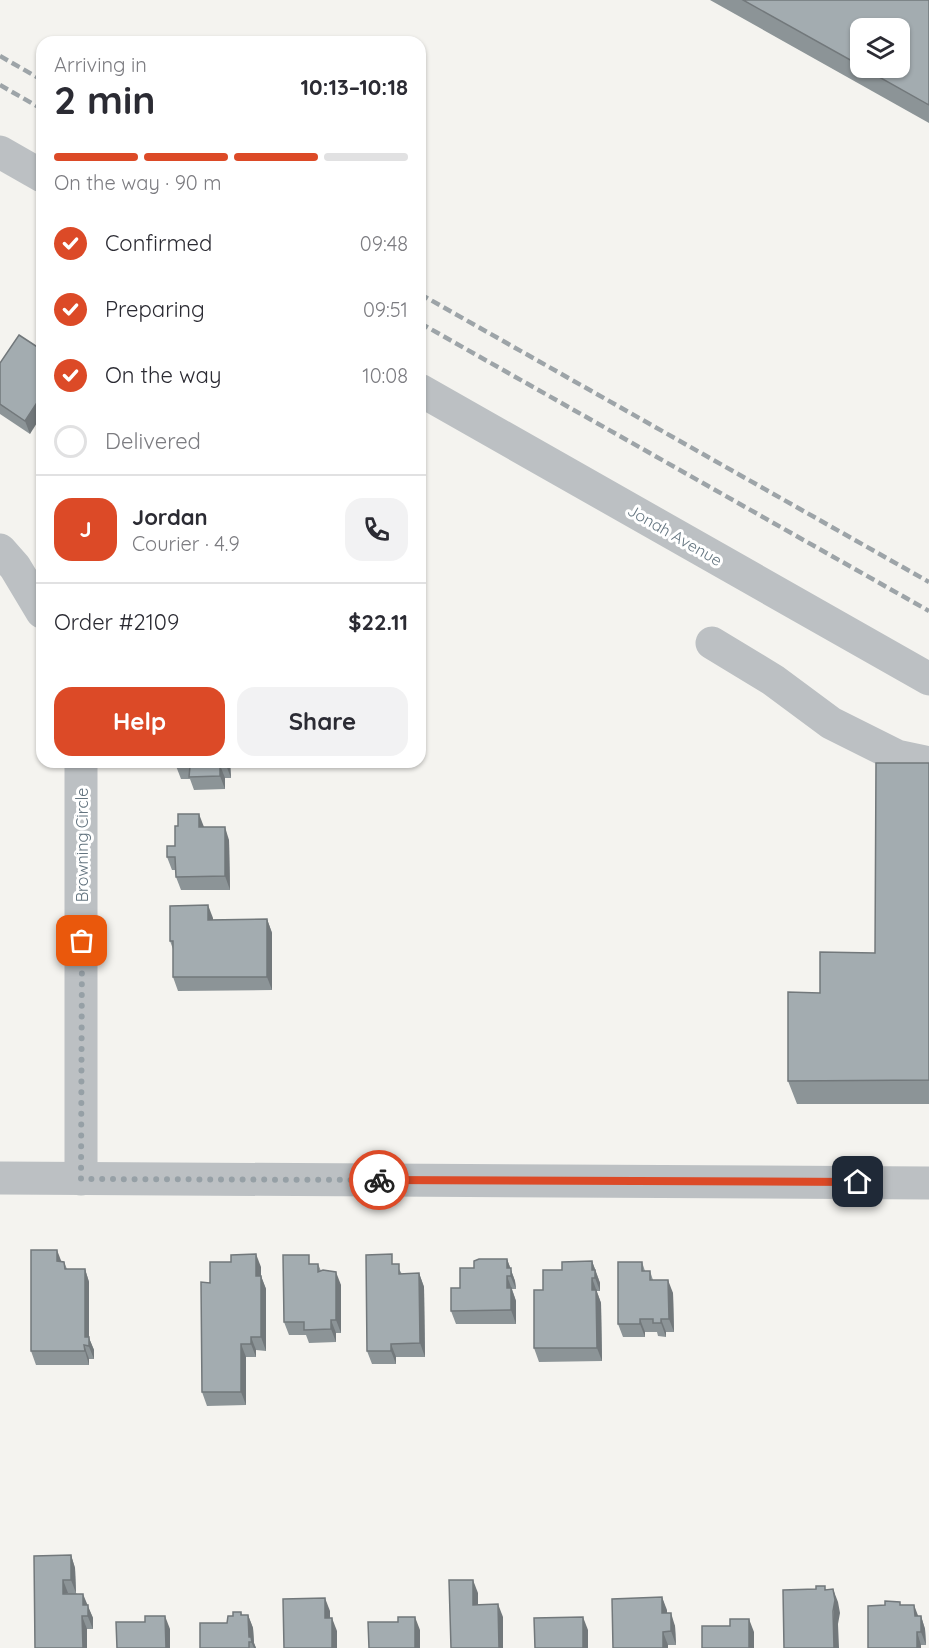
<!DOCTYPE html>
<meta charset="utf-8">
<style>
:root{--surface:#fff;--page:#f2f2f3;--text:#2b2b33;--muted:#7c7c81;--line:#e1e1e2;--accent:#dc4a27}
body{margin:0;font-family:Quicksand,sans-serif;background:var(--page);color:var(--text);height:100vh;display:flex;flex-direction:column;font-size:22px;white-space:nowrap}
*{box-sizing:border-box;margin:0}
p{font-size:20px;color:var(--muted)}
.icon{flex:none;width:33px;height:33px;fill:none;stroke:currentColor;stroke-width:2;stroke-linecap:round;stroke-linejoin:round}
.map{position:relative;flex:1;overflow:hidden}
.sheet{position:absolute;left:36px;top:36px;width:390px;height:732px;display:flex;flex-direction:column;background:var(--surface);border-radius:18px;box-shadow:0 2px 4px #0004}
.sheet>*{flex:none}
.buttons{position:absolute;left:850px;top:18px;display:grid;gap:12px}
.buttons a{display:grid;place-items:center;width:60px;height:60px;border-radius:12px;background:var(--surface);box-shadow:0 2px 4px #0004;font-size:30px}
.pin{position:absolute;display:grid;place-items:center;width:51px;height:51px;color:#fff;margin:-26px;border-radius:12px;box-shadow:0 3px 9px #0006}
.courier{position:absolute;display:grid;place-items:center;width:60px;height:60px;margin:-30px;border:4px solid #dc4a27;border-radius:50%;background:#fff;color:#222;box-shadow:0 2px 8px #0007}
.summary em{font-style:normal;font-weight:800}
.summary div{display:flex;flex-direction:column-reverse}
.summary{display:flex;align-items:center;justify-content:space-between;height:102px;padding:0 18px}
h1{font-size:39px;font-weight:800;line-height:45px}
.bar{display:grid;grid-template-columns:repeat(4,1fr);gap:9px 6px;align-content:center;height:72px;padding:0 18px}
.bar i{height:8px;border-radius:4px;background:var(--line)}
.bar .active{background:var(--accent)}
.bar p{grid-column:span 4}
.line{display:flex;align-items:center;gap:15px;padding:0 18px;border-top:2px solid var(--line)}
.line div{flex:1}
.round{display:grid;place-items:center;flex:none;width:63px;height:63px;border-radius:18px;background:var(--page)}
ol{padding:0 18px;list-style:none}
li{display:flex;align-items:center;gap:18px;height:66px}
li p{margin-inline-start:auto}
li .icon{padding:6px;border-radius:50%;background:var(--accent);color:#fff;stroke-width:4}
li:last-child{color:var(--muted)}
li i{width:33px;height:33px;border:3px solid var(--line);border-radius:50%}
.action{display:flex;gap:12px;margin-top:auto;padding:12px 18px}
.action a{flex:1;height:69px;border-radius:18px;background:var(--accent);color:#fff;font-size:24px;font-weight:800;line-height:69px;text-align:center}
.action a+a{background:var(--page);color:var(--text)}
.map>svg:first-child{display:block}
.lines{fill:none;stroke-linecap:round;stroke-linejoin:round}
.minor{stroke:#bcc0c3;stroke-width:33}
.rail{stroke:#9da4a8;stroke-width:4.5;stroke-dasharray:9 4.5;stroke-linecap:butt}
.wall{fill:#8c9497;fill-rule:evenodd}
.shaded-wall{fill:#72787b}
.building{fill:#a3acb0;stroke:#72787b;stroke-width:1.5}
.done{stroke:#96a0a6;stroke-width:6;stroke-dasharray:0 10.8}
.route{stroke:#dc4a27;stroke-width:8}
.labels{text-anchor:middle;stroke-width:6;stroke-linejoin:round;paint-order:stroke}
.street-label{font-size:16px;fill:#63747f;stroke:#fff}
</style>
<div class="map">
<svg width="929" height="1648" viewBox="0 0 929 1648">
<rect width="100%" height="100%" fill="#f4f3ef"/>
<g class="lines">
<g class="minor">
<path d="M0 152 42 176"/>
<path d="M420 390 929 679"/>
<path d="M0 550 15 567 42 612"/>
<path d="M712 643 773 680 831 723 897 756 929 763"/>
<path d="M81 762V1179"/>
<path d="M0 1178 929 1183"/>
</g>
<g class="rail">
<path d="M0 56 42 80"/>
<path d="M0 85 42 109"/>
<path d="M420 294 929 582"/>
<path d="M420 323 929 611"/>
</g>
</g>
<g class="wall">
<path d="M710 0H929V123ZM861 28 900 68H861Z"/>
<path d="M42 350 30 434 0 414V363Z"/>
<path d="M230 762 231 778H225V789L194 790 190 779H181L176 766Z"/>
<path d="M929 763V1104H797L788 1081 875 953Z"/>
<path d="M204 827 229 840 230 890H181L176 877V870H172L167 857 175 846Z"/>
<path d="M213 918V920L267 919 272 933V990L178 991 173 977V949L170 941Z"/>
<path d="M507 1259 515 1281 516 1289H512L516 1301V1324H456L451 1311 460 1288 474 1268Z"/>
<path d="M61 1261 64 1262 67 1269H85L89 1282V1338L94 1350V1359H89V1365H36L31 1351Z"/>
<path d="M592 1261 600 1283V1291H597V1292L601 1303 602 1361 539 1362 534 1348 562 1270Z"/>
<path d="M642 1262 645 1271H650L653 1280 673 1293 674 1332H666V1337L658 1336 657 1332H645V1337H623L618 1324Z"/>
<path d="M312 1264H318L321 1271 341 1285V1333H336V1342L309 1343 306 1335H289L284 1322Z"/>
<path d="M396 1264 402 1274 419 1273 424 1287 425 1357H396V1364H372L367 1351Z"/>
<path d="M261 1267V1276L266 1289V1351L256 1350V1357H246V1405L207 1406 202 1392Z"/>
<path d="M71 1555 75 1568 76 1593 87 1605 93 1618V1629H87L35 1648Z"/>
<path d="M662 1597 667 1613 675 1626 676 1645H668V1648H613Z"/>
<path d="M901 1605 918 1616H921L925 1629 926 1645H921V1648H868Z"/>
<path d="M241 1612 242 1615H248L253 1628 254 1643 256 1648H200L227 1623 233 1616Z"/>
</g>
<g class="shaded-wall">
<path d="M42 395V415L30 434 25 421Z"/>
<path d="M226 762H230L231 778 226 765Z"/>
<path d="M220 765 225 778V789L220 776Z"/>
<path d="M199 814 204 827H199Z"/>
<path d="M225 827 229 840 230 890 225 876Z"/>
<path d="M208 905 213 918V933L208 920Z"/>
<path d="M267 919 272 933V990L267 977Z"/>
<path d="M57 1250 62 1263 57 1261Z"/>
<path d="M256 1254 261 1267V1289L256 1276Z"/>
<path d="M507 1259 515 1281 516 1289 507 1268Z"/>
<path d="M592 1261 600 1283V1291L592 1270Z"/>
<path d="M85 1269 89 1282V1338L94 1350V1359L85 1337Z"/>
<path d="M336 1272 341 1285V1333L336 1320Z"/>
<path d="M419 1273 424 1287 425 1357 420 1343Z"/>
<path d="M261 1276 266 1289V1351L261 1337Z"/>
<path d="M507 1276 516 1301V1324L511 1310 507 1288Z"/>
<path d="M592 1278 601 1303 602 1361 597 1348 592 1290Z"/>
<path d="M668 1280 673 1293 674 1332 669 1319Z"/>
<path d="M640 1319 645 1332V1337L640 1324Z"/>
<path d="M661 1319 666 1332V1337L661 1323Z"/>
<path d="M331 1320 336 1333V1342L331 1329Z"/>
<path d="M251 1337 256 1350V1357L251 1344Z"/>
<path d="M241 1344 246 1357V1405L241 1392Z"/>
<path d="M391 1344 396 1357V1364L391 1351Z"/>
<path d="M84 1345 89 1359V1365L85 1351Z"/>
<path d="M71 1555 75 1568 76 1593 71 1580Z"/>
<path d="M63 1580 68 1593 63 1594Z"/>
<path d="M473 1580 478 1593V1618L473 1605Z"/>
<path d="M833 1589 838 1602 840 1613 838 1624 839 1648H834Z"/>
<path d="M83 1594 93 1618V1629L83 1605Z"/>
<path d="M662 1597 667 1610V1626L662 1613Z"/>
<path d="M325 1598 330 1611V1631L325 1618Z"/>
<path d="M498 1604 503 1617V1648H499Z"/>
<path d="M914 1605 919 1618 915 1616Z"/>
<path d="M671 1613 675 1626 676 1645 671 1631Z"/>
<path d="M248 1615 253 1628 254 1643 256 1648H254L249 1637Z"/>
<path d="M82 1616 87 1629V1648H83Z"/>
<path d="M165 1616 170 1629V1648H166Z"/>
<path d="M921 1616 925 1629 926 1645 921 1632Z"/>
<path d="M415 1617 420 1630V1648H415Z"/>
<path d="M583 1617 588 1630V1648H583Z"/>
<path d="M332 1618 337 1631V1648H332Z"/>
<path d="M749 1619 754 1632V1648H749Z"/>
<path d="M663 1632 668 1645V1648H663Z"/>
<path d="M917 1632 921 1645V1648H917Z"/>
</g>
<g class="building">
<path d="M743 0H929V105L863 68H900V28H861V66Z"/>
<path d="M19 335 42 350V395L25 421 0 404V363Z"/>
<path d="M176 762H226V765H220V776L189 777 190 766H176Z"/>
<path d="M876 763H929V1080L788 1081V992L820 993V952L875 953Z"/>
<path d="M178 814H199V827H225V876L176 877 175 857H167V846H175V826H178Z"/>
<path d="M208 905V920L267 919V977H173V941H170V906Z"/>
<path d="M31 1250H57V1261L64 1262 65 1269H85V1337H89V1346L84 1345 85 1351H31Z"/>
<path d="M256 1254V1276H261V1337H251V1344H241V1392H202L201 1282 210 1283V1262H231V1255Z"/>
<path d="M392 1254V1264H399V1274L419 1273 420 1343 391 1344V1351H367L366 1255Z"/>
<path d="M283 1255H309V1264H318V1272L323 1270 336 1272V1320H331V1329L304 1330V1322H284Z"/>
<path d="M479 1259H507V1268H511V1276H507V1288H511V1310L451 1311V1288H460V1268H474V1261Z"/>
<path d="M592 1261V1270H595V1278H592V1290H596L597 1348H534V1290H543V1270H562V1262Z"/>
<path d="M618 1262H642V1271H650V1280H668L669 1319H661V1323H653V1319H640V1324H618Z"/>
<path d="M71 1555V1580H63V1594H83V1605H88V1616H82L83 1648H35L34 1556Z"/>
<path d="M449 1580H473V1605L498 1604 499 1648H451Z"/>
<path d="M816 1586H825V1590L833 1589 835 1600 833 1611 834 1648H784L783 1590 816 1589Z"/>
<path d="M662 1597V1613H671V1631L663 1632V1648H613L612 1599Z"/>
<path d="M325 1598V1618H332V1648H284L283 1599Z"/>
<path d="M885 1601 900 1602V1605H914L915 1616H921V1632H917V1648H868V1606L885 1605Z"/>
<path d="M233 1612H241V1615H248L249 1637H251L252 1642H249V1648H200V1623H227L228 1616H233Z"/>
<path d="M145 1616H165L166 1648H117L116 1622H145Z"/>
<path d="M398 1617H415V1648H369L368 1622H398Z"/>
<path d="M583 1617V1648H535L534 1618Z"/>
<path d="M730 1619H749V1648H702V1626H730Z"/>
</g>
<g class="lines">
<path class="done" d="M82 941 81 1179 379 1180"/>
<path class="route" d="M379 1180 858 1182"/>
</g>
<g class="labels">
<g class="street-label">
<text transform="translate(675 535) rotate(30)" y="6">Jonah Avenue</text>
<text transform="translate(82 845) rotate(-90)" y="6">Browning Circle</text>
</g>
</g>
</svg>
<div class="buttons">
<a><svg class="icon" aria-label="layers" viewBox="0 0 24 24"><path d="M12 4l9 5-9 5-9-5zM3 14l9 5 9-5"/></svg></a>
</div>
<div class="pin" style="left:82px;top:941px;background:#ea580c"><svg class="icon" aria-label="bag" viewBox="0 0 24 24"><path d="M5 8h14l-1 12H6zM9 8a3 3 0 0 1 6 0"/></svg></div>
<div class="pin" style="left:858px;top:1182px;background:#1f2937"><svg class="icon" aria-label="home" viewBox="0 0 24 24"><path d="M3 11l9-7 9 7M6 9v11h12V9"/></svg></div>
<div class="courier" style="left:379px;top:1180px"><svg class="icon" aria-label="bike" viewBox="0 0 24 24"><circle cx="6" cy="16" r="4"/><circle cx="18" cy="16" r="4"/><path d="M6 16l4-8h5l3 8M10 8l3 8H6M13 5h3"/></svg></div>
<section class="sheet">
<div class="summary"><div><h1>2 min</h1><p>Arriving in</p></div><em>10:13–10:18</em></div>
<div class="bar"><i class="active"></i><i class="active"></i><i class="active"></i><i></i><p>On the way · 90 m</p></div>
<ol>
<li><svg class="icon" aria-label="check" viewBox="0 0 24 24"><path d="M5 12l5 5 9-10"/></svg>Confirmed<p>09:48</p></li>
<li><svg class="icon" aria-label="check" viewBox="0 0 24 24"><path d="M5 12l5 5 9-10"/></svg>Preparing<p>09:51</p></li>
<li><svg class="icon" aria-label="check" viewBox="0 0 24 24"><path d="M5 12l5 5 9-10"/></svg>On the way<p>10:08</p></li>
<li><i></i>Delivered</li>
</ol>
<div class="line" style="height:108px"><b class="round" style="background:var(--accent);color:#fff">J</b><div><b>Jordan</b><p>Courier · 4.9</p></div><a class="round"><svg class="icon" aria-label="phone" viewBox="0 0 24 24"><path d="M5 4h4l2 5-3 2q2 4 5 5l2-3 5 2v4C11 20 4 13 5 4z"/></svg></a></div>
<div class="line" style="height:78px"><div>Order #2109</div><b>$22.11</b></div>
<div class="action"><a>Help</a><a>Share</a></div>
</section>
</div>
